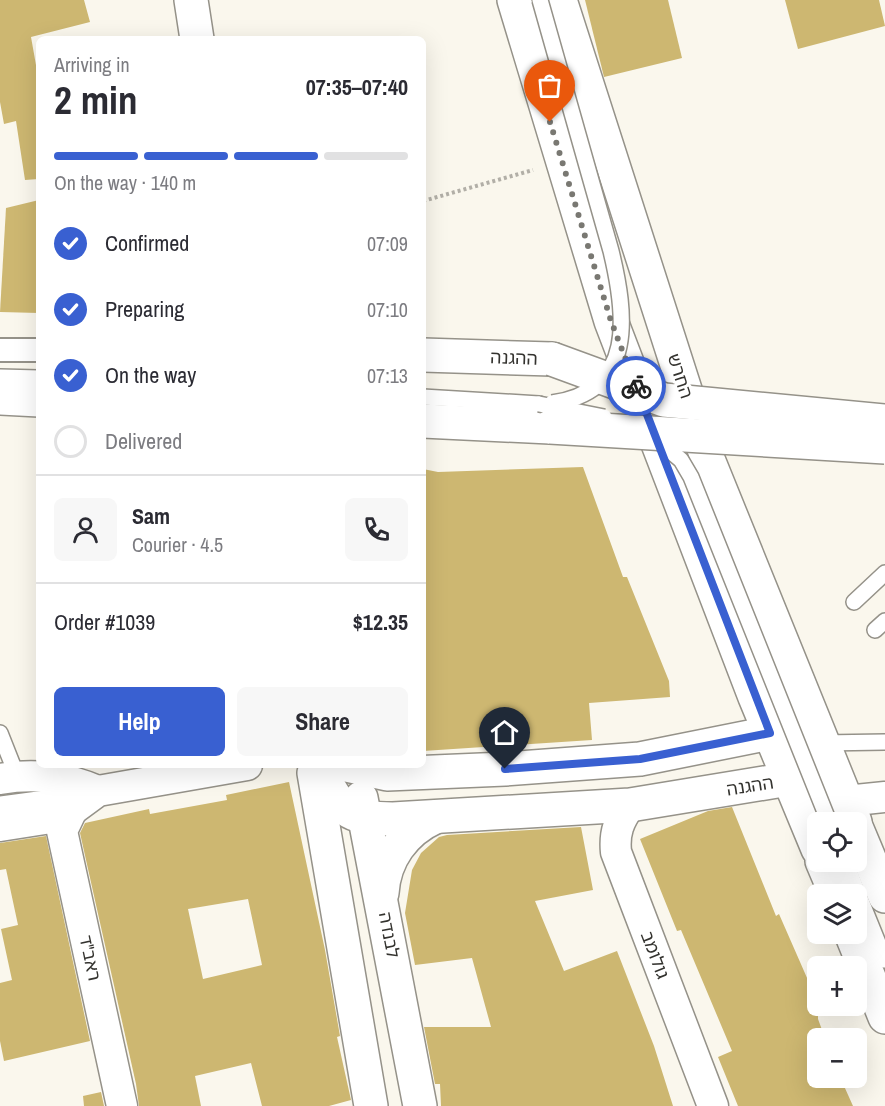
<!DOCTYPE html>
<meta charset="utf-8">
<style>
:root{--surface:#fff;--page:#f7f7f7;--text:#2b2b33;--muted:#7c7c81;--line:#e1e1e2;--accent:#3960d1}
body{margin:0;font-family:"Archivo Narrow","Noto Sans Hebrew",sans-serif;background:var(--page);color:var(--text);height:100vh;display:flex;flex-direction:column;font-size:22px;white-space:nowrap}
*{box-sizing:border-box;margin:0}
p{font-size:20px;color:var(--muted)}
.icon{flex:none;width:33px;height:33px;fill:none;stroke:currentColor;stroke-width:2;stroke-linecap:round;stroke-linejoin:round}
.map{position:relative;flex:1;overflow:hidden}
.sheet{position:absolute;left:36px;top:36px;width:390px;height:732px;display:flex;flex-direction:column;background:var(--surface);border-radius:9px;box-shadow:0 6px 24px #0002}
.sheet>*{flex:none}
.fabs{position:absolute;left:807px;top:812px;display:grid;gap:12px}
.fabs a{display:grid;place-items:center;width:60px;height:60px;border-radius:9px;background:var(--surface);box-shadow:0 6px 24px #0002;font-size:30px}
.pin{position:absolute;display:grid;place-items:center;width:51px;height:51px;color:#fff;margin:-62px -26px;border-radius:50% 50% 50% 0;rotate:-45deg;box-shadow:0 0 6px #0007}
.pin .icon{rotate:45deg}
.courier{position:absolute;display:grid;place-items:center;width:60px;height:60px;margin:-30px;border:4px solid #3960d1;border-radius:50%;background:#fff;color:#222;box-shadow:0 2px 8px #0007}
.summary em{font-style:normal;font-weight:700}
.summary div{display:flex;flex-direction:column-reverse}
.summary{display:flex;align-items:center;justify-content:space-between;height:102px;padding:0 18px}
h1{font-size:39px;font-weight:700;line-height:45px}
.bar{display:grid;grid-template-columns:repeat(4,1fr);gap:9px 6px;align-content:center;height:72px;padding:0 18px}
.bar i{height:8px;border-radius:4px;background:var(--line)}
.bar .active{background:var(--accent)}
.bar p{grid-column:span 4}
.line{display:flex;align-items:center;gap:15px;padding:0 18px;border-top:2px solid var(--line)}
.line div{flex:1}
.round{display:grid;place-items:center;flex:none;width:63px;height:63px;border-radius:9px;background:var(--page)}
ol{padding:0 18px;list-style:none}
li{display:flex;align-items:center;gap:18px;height:66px}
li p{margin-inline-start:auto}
li .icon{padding:6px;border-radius:50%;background:var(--accent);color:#fff;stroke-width:4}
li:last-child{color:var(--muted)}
li i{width:33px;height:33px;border:3px solid var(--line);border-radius:50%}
.primary-button{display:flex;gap:12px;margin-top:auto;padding:12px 18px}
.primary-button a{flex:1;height:69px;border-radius:9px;background:var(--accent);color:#fff;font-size:24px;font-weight:700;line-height:69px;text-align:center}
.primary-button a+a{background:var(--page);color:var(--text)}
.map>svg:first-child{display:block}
.building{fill:#cdb771;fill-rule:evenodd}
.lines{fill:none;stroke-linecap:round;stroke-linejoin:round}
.service-casing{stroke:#959289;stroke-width:18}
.pedestrian-casing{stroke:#959289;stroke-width:26}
.minor-casing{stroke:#959289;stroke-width:33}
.tertiary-casing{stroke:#959289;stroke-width:36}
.secondary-casing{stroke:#959289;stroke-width:36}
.path{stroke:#b2afa7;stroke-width:4;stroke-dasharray:3 3;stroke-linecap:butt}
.service{stroke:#fff;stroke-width:15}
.pedestrian{stroke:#fff;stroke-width:22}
.minor{stroke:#fff;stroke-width:30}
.tertiary{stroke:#fff;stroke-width:33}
.secondary{stroke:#fff;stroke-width:33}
.service-bridge-casing{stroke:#959289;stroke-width:18;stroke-linecap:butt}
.tertiary-bridge-casing{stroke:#959289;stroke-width:36;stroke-linecap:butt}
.service-bridge{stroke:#fff;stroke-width:15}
.tertiary-bridge{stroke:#fff;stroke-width:33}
.done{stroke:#797872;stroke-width:6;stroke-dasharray:0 10.8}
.route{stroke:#3960d1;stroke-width:8}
.labels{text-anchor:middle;stroke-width:6;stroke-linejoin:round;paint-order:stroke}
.street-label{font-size:18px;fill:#34332f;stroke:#fff}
</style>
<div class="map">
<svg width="885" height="1106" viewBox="0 0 885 1106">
<rect width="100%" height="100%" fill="#faf7ed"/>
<g class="building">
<path d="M0 0H84L90 22 31 37 39 82V179L25 180 16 121 4 124 0 102Z"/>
<path d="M585 0H668L682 58 604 77Z"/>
<path d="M785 0H879L885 26 798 49Z"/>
<path d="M39 200V313L0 312 6 208Z"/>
<path d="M583 467 623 577H627L669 681 670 697 589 703 592 740 423 751V469L438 472Z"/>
<path d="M289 782 325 950 340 1036 337 1037 351 1100 329 1106H262L251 1063 195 1076 201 1106H139L136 1084 80 833 85 823 149 809 150 814 227 800 226 795ZM248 899 262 965 203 979 188 909Z"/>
<path d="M732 807 776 916 779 914 818 1003V1019L825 1038H818V1077H840L853 1106H738L718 1057 732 1051 681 930 677 931 640 839 708 811Z"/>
<path d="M581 827 593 890 535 901 564 971 617 951 654 1046 673 1106H441L440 1084H435L424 1027H491L472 958 415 965 405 913 412 870 421 853 439 837 447 835Z"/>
<path d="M46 836 90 1041 4 1061 0 1041V983L12 980 1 929 18 925 6 869 0 870V843Z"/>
<path d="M101 1092 104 1106H84L83 1096Z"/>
</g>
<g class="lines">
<g class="service-casing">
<g id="service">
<path d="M0 377 39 378"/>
<path d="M423 397 539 404"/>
<path d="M854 602 885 573"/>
<path d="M875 630 885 621"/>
<path d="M0 733 17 776"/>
<path d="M822 743 885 742"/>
<path d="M0 804 83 793"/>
<path d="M845 861 885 960"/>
</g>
</g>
<g class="pedestrian-casing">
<path id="pedestrian" d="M0 350H39"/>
</g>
<g class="minor-casing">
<g id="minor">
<path d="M0 779C36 773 64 777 98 791"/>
<path d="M846 801 885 797"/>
<path d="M630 805C619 821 614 832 616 852L713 1106"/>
<path d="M71 812 62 831 122 1106"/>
<path d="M0 826 64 816 98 791 247 765"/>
</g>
</g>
<g class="tertiary-casing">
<g id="tertiary">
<path d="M191 0 197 39"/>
<path d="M423 355 552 359"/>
<path d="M0 398 39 400"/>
<path d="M423 421 550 427"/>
<path d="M317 765C340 808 343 819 393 819L630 805 789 779 809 758"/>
<path d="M346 765 387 774 505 769 640 759 770 733 797 739"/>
<path d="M314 773 371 1106"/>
<path d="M361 798 420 1106"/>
<path d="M382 893C384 859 404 831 435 817"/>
</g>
</g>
<g class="secondary-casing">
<g id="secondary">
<path d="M514 0 611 321 755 697 818 849"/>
<path d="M560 0 705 452 855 822"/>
<path d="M856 827 885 896"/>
<path d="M822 861 836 894"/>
<path d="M851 933 885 1017"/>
</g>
</g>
<path class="path" d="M423 201 533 170"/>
<use href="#service" class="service"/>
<use href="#pedestrian" class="pedestrian"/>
<use href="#minor" class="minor"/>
<use href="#tertiary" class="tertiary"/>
<use href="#secondary" class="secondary"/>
<g class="service-bridge-casing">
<g id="service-bridge">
<path d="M540 0 611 251C626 313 637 392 552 403"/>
<path d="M539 404 604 417"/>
<path d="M656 439 681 460 691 477 829 822"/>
</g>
</g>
<g class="tertiary-bridge-casing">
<g id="tertiary-bridge">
<path d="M552 359 664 400 885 421"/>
<path d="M550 427 885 447"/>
</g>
</g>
<use href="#service-bridge" class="service-bridge"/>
<use href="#tertiary-bridge" class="tertiary-bridge"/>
</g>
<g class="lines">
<path class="done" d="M550 122 611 321 636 386"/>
<path class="route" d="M505 769 640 759 770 733 636 386"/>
</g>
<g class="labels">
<g class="street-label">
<text transform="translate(514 358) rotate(2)" y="6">ההגנה</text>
<text transform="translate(680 376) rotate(72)" y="6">החרש</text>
<text transform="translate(750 786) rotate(-9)" y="6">ההגנה</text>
<text transform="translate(389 935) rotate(79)" y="6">לבנדה</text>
<text transform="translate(655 955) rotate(69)" y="6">גולומב</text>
<text transform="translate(90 958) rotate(78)" y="6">ראב"ד</text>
</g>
</g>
</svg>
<div class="fabs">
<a><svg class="icon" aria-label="locate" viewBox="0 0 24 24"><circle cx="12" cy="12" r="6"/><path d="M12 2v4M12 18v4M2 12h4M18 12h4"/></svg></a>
<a><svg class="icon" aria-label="layers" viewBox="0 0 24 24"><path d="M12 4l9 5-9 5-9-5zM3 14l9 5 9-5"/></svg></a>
<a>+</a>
<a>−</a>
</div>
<div class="pin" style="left:550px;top:122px;background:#ea580c"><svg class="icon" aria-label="bag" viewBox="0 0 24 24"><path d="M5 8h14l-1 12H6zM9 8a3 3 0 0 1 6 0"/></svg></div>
<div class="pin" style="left:505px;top:769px;background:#1f2937"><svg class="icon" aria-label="home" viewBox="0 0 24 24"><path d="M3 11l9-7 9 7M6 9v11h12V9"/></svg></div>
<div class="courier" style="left:636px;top:386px"><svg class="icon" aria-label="bike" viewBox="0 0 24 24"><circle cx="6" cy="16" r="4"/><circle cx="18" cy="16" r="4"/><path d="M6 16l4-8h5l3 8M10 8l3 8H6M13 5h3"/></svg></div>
<section class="sheet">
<div class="summary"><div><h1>2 min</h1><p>Arriving in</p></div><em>07:35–07:40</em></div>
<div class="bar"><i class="active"></i><i class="active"></i><i class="active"></i><i></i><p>On the way · 140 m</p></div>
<ol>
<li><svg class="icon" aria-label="check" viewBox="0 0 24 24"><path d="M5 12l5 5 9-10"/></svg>Confirmed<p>07:09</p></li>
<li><svg class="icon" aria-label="check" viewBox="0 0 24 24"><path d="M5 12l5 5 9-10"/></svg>Preparing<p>07:10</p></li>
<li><svg class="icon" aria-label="check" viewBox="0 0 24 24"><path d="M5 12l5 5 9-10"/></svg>On the way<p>07:13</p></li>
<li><i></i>Delivered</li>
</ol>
<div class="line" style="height:108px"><a class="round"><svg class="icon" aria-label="person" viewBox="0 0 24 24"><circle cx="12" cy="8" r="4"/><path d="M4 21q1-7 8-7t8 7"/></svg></a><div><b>Sam</b><p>Courier · 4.5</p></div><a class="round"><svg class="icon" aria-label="phone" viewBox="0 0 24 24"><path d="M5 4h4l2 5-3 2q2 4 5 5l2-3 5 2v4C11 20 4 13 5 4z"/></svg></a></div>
<div class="line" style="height:78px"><div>Order #1039</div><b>$12.35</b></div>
<div class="primary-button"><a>Help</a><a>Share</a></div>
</section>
</div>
